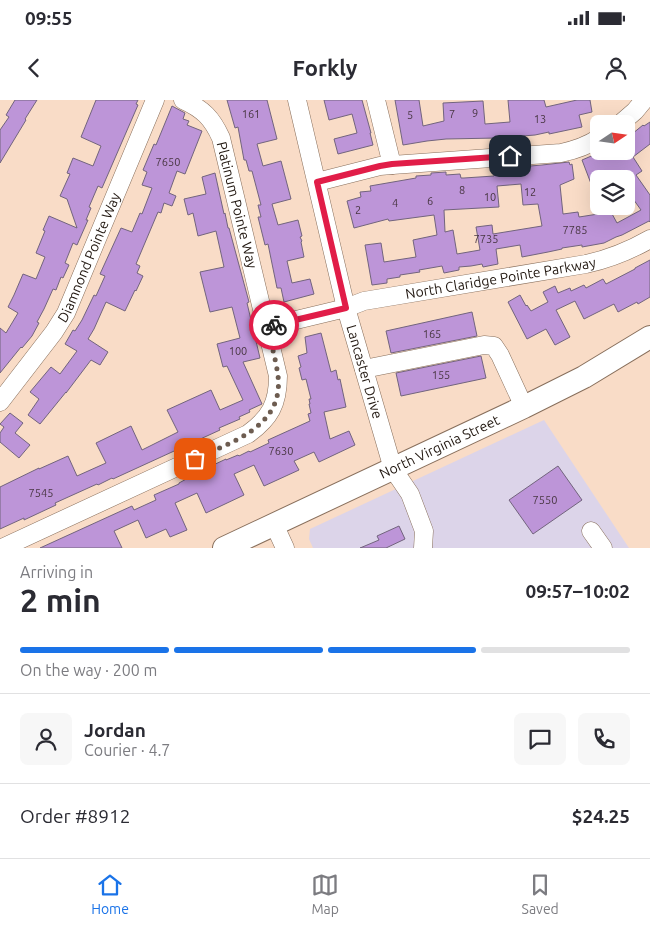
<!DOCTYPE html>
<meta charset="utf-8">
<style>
:root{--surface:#fff;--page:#f7f7f7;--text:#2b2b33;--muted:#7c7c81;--line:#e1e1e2;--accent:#1a73e8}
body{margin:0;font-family:Ubuntu,sans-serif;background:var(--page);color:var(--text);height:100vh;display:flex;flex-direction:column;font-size:19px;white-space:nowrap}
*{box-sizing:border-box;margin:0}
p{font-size:16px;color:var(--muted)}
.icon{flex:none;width:28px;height:28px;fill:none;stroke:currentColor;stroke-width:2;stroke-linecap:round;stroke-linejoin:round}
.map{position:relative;height:448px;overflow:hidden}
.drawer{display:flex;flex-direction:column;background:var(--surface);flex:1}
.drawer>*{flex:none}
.needle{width:32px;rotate:77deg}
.fabs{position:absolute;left:590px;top:15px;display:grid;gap:10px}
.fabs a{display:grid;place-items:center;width:45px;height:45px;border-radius:8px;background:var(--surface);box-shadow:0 5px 20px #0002;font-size:25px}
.pin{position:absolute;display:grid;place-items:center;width:42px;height:42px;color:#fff;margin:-21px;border-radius:10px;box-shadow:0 2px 8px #0006}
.courier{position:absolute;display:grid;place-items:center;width:50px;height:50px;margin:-25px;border:4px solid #e11d48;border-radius:50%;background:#fff;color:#222;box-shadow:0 1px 6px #0007}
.summary em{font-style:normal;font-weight:700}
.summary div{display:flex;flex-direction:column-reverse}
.summary{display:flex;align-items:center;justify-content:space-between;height:85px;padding:0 20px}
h1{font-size:32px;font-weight:700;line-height:38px}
.bar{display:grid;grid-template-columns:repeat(4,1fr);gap:8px 5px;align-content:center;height:60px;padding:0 20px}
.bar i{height:6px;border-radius:4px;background:var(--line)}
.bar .current{background:var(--accent)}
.bar p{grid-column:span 4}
.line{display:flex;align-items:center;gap:12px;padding:0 20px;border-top:1px solid var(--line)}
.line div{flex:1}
.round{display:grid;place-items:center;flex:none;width:52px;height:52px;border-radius:8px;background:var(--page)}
.status{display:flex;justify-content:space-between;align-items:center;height:35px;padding:0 25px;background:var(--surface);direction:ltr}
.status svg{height:14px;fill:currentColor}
header{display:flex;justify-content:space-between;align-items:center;height:65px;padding:0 20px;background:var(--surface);font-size:22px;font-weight:700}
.tab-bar{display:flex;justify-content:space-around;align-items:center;height:70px;border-top:1px solid var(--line);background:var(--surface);font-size:14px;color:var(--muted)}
.tab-bar a{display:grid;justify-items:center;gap:2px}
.tab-bar .current{color:var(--accent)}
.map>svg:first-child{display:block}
.industrial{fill:#dcd4e9}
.building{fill:#bd95d8;stroke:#72647d;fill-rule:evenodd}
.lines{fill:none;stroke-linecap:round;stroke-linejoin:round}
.minor-casing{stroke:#886f5c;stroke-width:19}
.major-casing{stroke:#886f5c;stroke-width:24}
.minor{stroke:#fff;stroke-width:18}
.major{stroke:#fff;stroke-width:22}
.done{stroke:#6d5c50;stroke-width:5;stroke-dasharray:0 9}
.route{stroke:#e11d48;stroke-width:6}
.labels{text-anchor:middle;stroke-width:4;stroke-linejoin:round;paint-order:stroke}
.number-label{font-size:11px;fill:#483642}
.street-label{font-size:14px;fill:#211710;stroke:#fff}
</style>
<div class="status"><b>09:55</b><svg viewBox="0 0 49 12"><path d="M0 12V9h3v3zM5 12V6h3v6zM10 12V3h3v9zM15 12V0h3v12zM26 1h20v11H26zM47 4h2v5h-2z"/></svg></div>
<header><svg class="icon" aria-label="back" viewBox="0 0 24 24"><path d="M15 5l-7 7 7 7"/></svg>Forkly<svg class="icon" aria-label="person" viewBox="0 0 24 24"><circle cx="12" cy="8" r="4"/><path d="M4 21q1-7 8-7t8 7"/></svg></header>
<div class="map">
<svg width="650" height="448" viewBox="0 0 650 448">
<rect width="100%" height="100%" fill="#f9dcc7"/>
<path class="industrial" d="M544 320 629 448H313L309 439 310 429Z"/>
<g class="building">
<path d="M15 0H37L25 19 26 20 0 63V30L9 17 6 15Z"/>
<path d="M96 0H138L136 4 138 5 102 88 98 86 89 107 91 108 86 120H88L77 145 73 143 65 163 69 165 63 178 61 177 56 190 53 189 44 209 37 222 39 223 32 236 22 248 21 247 0 273V228L6 233 18 213 8 207 14 195 23 174 36 179 45 157 36 153 45 131 43 130 49 116 77 128 67 99 60 96 70 74 67 73 73 58 93 66 101 46 81 37Z"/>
<path d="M227 0H267L277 39 257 44 263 66 281 61 291 99 272 104 278 125 298 120 302 136 300 137 302 141 301 142 304 157 287 161 292 183 310 179 314 194 284 202 281 188H277L268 144 265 145 258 117H261L258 105H261L252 71H249L246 60H244L238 27 235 28Z"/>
<path d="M324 0H362L371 33H370L373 45 338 54 334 39 357 33 352 14 329 20Z"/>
<path d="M395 0H419L423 26 444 21 443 3 483 1 485 24 510 22 508 0H544L546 7 577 0H590L592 12 579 15 582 27 549 34V32L535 35 497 38 446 39 427 41 403 45Z"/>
<path d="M172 6 185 13 183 19 189 21 187 25 202 31 185 74 177 71 169 93 176 96 172 106 164 103 161 113 158 112 136 164 140 166 137 173 143 176 136 191 135 190 125 211 106 202 94 229 88 239 108 252 100 265 91 260 66 293V292L40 324 28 315 39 299 30 292 51 267 60 274 77 251 65 244 73 230 75 231 82 220 94 195 96 196 105 176 100 174 121 128 132 132 140 113 142 114 152 88 142 85 147 72 143 70 154 44 156 45Z"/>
<path d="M650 22V44L633 57 642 71 636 75 650 95V122L649 121 622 135 616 137 604 143 582 147V145L562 148V149L548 152 522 157 520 145 496 149 498 164 483 167 482 164 471 166 459 167V170L444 173 442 166 419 170 420 172 400 175V177L387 179V183L372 185 365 145 381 143 384 162 416 157 413 140 437 135 434 115 389 121 388 119 354 128 347 101 361 97 360 92 371 91 370 86 416 78V76L431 75V73L446 72V75L460 74 461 78H464L494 76V73L508 72 507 68 542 65 569 62 570 65 572 64 574 79 560 85 563 114 578 112 579 117 611 112 617 123 641 110 626 89V79H599V102H598L582 60 603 51H626V32L629 31 632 34 643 25 644 26ZM521 84 523 105 538 104 542 126 493 134 492 125 476 127 480 150 457 154 453 130 445 132 444 110 499 107 497 86Z"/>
<path d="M215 73 224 114 225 113 228 128H229L249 202 247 203 260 258 243 262 262 304 249 310 250 312 239 317 240 319 219 328 220 330 113 379 112 378 98 385 97 384 55 403 56 405 24 420V418L0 429V387L39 368V369L68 356 77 376 106 363 96 343 131 326 142 350 178 332 167 310 211 290 220 310 243 300 227 266 223 267 217 244 240 238 232 207 210 212 200 172 224 167 216 131 198 136 193 113 188 115 184 99 206 94 202 77Z"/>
<path d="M650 160V197L638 204 637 202 618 212 614 204 584 219 575 201 556 210 570 237 555 245 546 229 527 239 508 202 520 195 526 206 527 205 531 211 548 202 543 192 555 186 558 193 570 188 571 191 584 185 586 188 603 179 606 184 635 169V168Z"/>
<path d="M472 212 477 236 391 253 386 231Z"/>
<path d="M321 233 331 272 336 270 338 280 340 279 346 307 324 312 330 339 349 331 355 345 319 362 314 352 294 361 299 370 264 386 254 365 234 374 244 395 206 413 197 393 175 403 187 430 170 437 166 429 146 438 138 420 114 431 122 448H40L132 406 134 410 156 400 154 395 179 384V383L190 377V376L226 359V360L238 355 239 356 249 351 250 352 269 343 268 340 310 321 308 314 311 313 309 304H310L309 299H311L306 279 302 280 299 268 301 267 298 256 307 253 305 237Z"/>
<path d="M481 256 486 278 401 296 396 273Z"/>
<path d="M10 313 23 323 15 333 30 345 19 358 0 342V333L4 327 0 324Z"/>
<path d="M558 366 582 400 533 434 509 400Z"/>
<path d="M399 426 405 439 386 448H360L379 440 377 436Z"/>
</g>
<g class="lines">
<g class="minor-casing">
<g id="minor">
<path id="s1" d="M297 0 346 208 393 369 410 394 424 431 423 448"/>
<path d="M376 0 392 65"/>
<path d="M620 24 635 11 644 0"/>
<path d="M317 82 380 66 392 65 561 53C575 50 587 46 599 38"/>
<path id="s2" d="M267 227 346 208 364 201 586 164C609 159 629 151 650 139"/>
<path d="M364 269 484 245 494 246 500 255 524 307"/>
<path id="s3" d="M0 302 54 232 66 213 155 0"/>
<path d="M274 424 285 448"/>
<path d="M591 431 603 448"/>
<path d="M2 448 248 334C270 318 278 304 278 276L221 38C212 18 203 9 183 0"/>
</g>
</g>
<g class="major-casing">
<g id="major">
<path id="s4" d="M224 448 524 307 584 277 650 237"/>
</g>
</g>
<use href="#minor" class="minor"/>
<use href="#major" class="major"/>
</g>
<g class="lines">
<path class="done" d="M195 359C231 342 284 327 278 276 276 260 271 243 267 227L274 225"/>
<path class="route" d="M274 225 346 208 317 82 380 66 392 64 510 56"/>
</g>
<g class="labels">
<g class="number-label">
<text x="475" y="17">9</text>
<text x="251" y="18">161</text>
<text x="452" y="18">7</text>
<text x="410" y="19">5</text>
<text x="540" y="23">13</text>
<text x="168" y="66">7650</text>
<text x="462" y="94">8</text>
<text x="530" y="96">12</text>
<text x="490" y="101">10</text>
<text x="430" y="105">6</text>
<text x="395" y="107">4</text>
<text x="358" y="114">2</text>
<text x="575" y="134">7785</text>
<text x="486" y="143">7735</text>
<text x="432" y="238">165</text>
<text x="238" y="255">100</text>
<text x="441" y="279">155</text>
<text x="281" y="355">7630</text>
<text x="41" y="397">7545</text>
<text x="545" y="404">7550</text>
</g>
<g class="street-label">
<text transform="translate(237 105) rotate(76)" y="5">Platinum Pointe Way</text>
<text dy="5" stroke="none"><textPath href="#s3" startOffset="171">Diamnond Pointe Way</textPath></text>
<text dy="5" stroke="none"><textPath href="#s2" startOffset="239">North Claridge Pointe Parkway</textPath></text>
<text dy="5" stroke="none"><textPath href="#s1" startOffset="280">Lancaster Drive</textPath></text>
<text dy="5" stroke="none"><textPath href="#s4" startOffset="238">North Virginia Street</textPath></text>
</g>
</g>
</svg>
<div class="fabs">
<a><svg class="needle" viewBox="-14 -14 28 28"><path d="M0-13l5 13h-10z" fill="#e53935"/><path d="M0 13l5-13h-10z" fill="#7c7c81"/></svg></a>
<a><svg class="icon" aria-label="layers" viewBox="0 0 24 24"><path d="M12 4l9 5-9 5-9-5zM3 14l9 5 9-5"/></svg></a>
</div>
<div class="pin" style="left:195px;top:359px;background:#ea580c"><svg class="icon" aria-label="bag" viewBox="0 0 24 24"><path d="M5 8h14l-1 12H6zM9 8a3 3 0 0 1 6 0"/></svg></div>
<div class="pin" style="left:510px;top:56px;background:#1f2937"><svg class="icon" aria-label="home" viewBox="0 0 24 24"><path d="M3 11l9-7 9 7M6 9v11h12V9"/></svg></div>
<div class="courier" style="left:274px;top:225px"><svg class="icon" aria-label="bike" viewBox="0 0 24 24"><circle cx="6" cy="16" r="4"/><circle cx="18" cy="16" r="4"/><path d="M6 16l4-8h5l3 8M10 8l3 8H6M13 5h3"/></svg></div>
</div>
<section class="drawer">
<div class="summary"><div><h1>2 min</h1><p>Arriving in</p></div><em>09:57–10:02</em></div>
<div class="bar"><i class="current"></i><i class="current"></i><i class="current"></i><i></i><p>On the way · 200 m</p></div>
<div class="line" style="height:90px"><a class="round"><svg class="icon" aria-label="person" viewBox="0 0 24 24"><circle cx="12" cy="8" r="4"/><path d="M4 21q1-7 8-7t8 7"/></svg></a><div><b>Jordan</b><p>Courier · 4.7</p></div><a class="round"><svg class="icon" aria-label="chat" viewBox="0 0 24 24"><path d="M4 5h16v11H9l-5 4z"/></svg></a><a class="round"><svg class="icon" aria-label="phone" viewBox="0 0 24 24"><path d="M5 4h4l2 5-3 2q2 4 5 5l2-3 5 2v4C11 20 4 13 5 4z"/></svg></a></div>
<div class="line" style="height:65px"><div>Order #8912</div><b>$24.25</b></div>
</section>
<nav class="tab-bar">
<a class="current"><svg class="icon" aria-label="home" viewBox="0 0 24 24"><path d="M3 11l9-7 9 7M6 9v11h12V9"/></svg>Home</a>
<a><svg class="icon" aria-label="map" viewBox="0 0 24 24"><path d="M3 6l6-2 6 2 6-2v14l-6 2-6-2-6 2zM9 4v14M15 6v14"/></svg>Map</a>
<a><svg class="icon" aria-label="saved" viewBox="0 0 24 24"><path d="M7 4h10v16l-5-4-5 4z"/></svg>Saved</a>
</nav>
